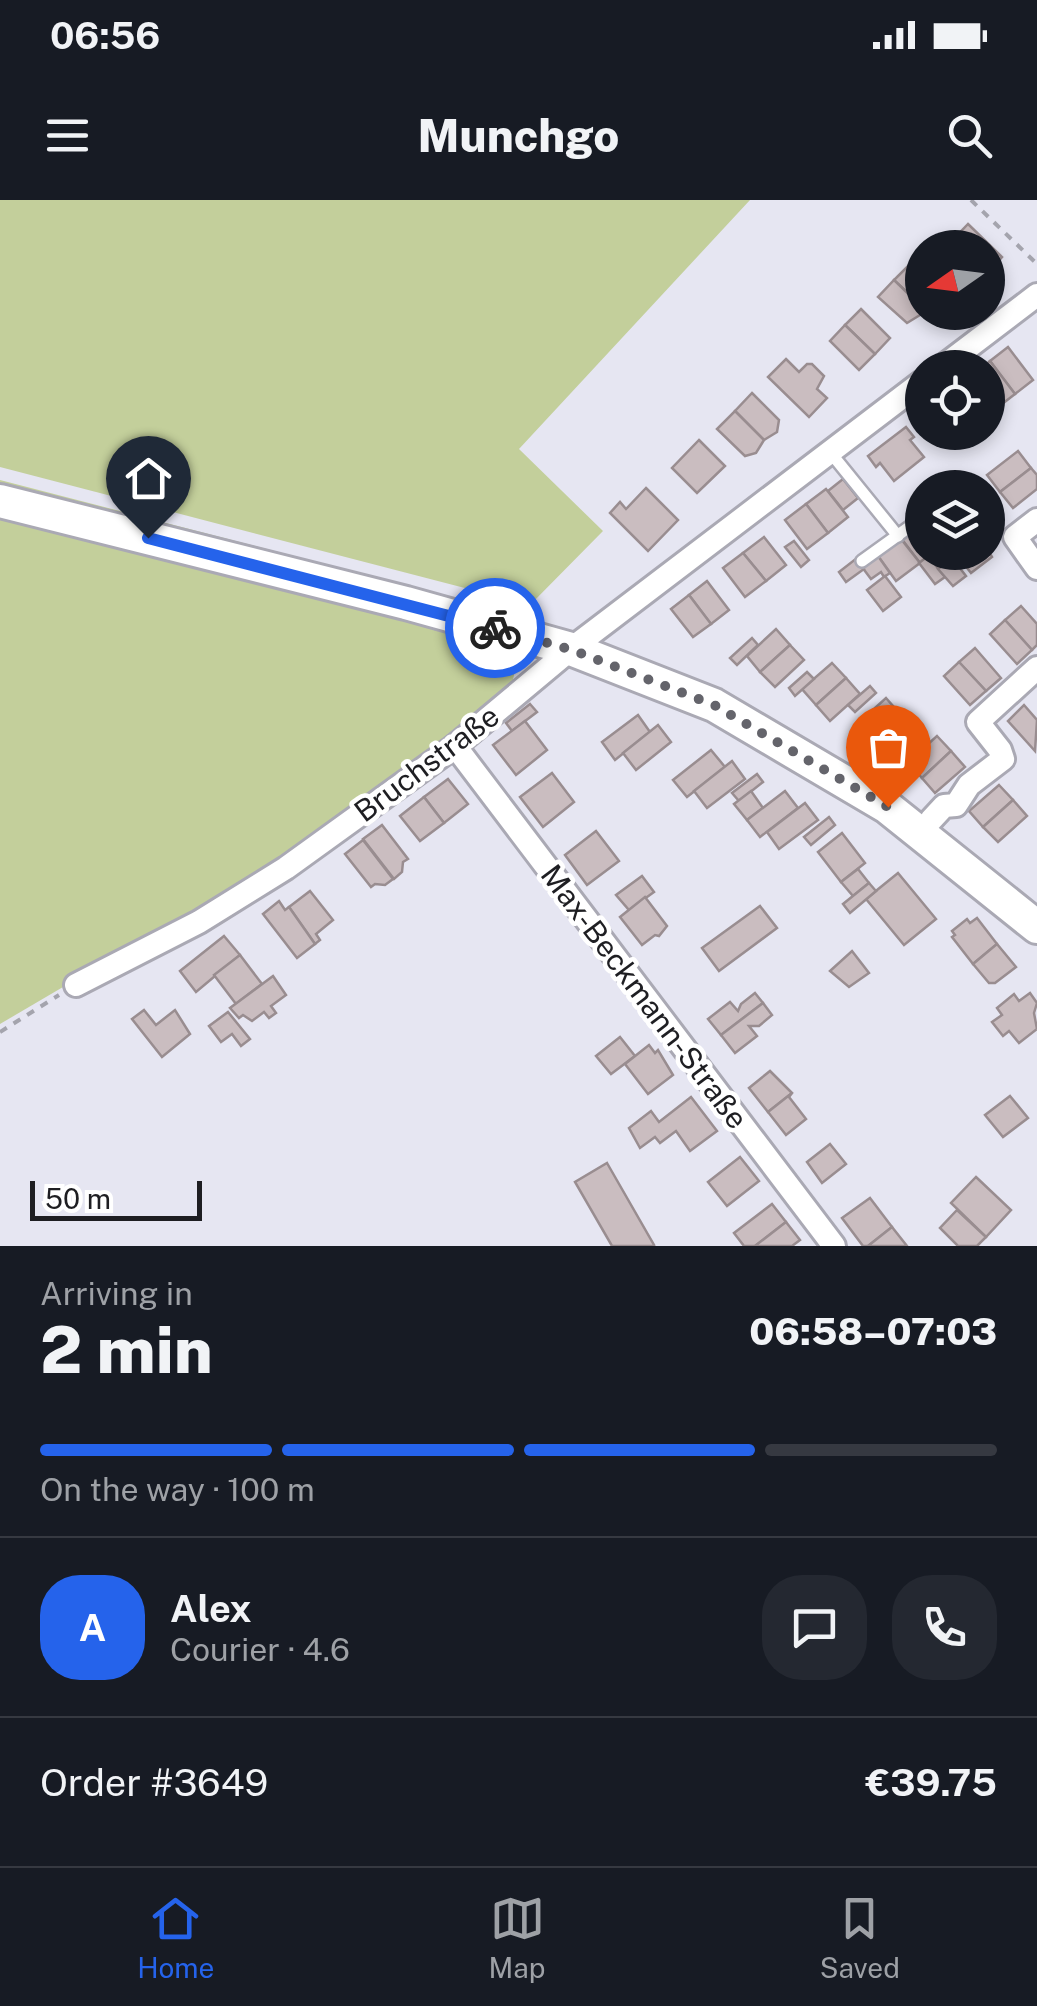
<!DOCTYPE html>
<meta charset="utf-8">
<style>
:root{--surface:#171b24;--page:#242831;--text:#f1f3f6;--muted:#9ea1a6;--line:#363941;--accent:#2563eb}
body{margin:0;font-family:"Public Sans",sans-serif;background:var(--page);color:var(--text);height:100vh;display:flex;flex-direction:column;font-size:38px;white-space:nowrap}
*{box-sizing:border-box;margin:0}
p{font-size:32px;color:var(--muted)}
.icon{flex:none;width:55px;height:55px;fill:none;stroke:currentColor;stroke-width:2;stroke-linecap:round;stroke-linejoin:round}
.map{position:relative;height:1046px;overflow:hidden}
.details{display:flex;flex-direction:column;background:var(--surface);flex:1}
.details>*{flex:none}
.needle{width:65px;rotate:256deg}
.fabs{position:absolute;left:905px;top:30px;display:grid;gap:20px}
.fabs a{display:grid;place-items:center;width:100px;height:100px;border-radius:50%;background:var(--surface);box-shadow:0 5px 15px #0003;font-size:50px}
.scale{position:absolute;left:30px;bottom:25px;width:172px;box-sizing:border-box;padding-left:10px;border:5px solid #1e1e22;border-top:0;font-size:28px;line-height:35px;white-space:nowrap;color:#1e1e22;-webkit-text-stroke:8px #fff;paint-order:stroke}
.pin{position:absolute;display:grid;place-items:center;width:85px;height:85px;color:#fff;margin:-102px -42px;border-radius:50% 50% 50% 0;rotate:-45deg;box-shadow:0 0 10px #0007}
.pin .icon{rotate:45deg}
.courier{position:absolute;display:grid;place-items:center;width:100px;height:100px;margin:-50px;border:8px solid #2563eb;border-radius:50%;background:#fff;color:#222;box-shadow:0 2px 12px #0007}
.headline em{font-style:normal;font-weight:800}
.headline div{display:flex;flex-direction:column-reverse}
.headline{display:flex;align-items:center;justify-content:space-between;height:170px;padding:0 40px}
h1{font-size:65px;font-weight:800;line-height:75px}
.bar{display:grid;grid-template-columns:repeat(4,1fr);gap:15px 10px;align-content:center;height:120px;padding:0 40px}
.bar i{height:12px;border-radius:8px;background:var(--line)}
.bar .current{background:var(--accent)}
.bar p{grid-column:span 4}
.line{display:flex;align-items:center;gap:25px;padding:0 40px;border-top:2px solid var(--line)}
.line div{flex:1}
.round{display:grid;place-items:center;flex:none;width:105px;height:105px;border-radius:40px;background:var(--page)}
.status{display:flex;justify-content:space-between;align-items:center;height:70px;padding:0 50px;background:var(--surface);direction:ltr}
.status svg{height:28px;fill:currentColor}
header{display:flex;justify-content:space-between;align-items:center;height:130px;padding:0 40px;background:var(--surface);font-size:45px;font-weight:800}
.dock{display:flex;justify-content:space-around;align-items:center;height:140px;border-top:2px solid var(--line);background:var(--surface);font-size:28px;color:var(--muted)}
.dock a{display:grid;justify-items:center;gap:5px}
.dock .current{color:var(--accent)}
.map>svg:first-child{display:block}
.green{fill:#c3cf9b}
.building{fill:#cabdc0;stroke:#998d90;stroke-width:2.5}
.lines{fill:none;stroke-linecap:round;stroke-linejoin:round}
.lane-casing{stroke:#aaa9b4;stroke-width:16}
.street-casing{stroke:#aaa9b4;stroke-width:28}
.secondary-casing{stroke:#aaa9b4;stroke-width:38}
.path{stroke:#a4a4ad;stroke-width:4;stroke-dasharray:8 8;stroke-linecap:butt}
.lane{stroke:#fff;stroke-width:11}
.street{stroke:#fff;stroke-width:22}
.secondary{stroke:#fff;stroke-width:32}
.done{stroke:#64646b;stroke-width:10;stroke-dasharray:0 18}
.route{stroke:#2563eb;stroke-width:12}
.labels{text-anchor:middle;stroke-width:9;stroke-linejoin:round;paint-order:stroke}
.street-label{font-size:30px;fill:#1e1e22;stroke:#fff}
</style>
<div class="status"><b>06:56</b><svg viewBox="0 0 49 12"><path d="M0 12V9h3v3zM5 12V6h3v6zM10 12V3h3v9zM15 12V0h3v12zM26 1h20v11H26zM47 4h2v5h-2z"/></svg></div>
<header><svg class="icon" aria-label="menu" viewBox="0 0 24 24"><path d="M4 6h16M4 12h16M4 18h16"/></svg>Munchgo<svg class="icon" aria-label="search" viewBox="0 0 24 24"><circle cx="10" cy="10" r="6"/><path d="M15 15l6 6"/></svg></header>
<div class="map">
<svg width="1037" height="1046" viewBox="0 0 1037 1046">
<rect width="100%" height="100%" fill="#e6e6f2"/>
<g class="green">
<path d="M0 0H750L519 249 603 331 530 405 0 267Z"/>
<path d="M0 280 510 412 541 423 536 425 0 286Z"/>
<path d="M0 316 506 447 516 465 513 480 505 493 442 548 298 649 0 824Z"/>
</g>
<g class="building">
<path d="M968 24 1002 57 988 73V48H945Z"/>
<path d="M911 63 922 75V107L894 80Z"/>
<path d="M894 80 922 107 920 115 907 123 878 97Z"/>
<path d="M861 109 890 138 875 154 845 125Z"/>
<path d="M845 125 875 154 859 170 830 141Z"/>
<path d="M1008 147 1033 180 1015 194 990 161Z"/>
<path d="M786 159 799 172 807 164H812L824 176 817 189 827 198 809 217 768 177Z"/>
<path d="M990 161 1015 194 997 208 988 195V168H982Z"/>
<path d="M752 193 779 220 777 232 764 240 735 211Z"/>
<path d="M735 211 764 240 756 253 745 256 717 229Z"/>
<path d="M906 227 914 237 910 240 924 257 894 281 880 263 876 267 868 256Z"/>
<path d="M699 240 725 266 697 293 672 268Z"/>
<path d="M1018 251 1031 268 1000 292 987 275Z"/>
<path d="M1031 268 1037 275V289L1013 308 1000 292Z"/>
<path d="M843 279 858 298 843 310 828 291Z"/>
<path d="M646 288 678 320 648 351 610 313 620 302 626 309Z"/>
<path d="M826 289 848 317 828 333 806 304Z"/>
<path d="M806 304 828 333 807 349 785 320Z"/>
<path d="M922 322V352H934L920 363 901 338Z"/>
<path d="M764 337 786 365 766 381 743 353Z"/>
<path d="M901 339 920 363 896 381 878 356Z"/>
<path d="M794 341 809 360 801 367 785 347Z"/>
<path d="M988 350 992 357 971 373 957 355Z"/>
<path d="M743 353 766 381 745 397 723 368Z"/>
<path d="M878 356 890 373 884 377 881 372 871 379 862 367Z"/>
<path d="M928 356 945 377 935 384 919 363Z"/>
<path d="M857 358 864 369 846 382 839 372Z"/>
<path d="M952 358 966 376 953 386 938 369Z"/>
<path d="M885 376 901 397 883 411 867 390Z"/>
<path d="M707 381 729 410 711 424 689 395Z"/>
<path d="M689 395 711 424 693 437 671 409Z"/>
<path d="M1021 406 1037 424V445L1032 450 1005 420Z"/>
<path d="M1005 420 1032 450 1017 464 990 434Z"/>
<path d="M776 429 790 445 760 472 747 456Z"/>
<path d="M752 438 758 445 737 465 730 458Z"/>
<path d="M790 445 804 460 775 487 760 472Z"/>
<path d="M975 448 1001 478 986 491 959 462Z"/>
<path d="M959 462 986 491 970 505 944 476Z"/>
<path d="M832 463 846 478 816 505 802 489Z"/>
<path d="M807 472 814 479 795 496 789 488Z"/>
<path d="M846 478 860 494 830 521 816 505Z"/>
<path d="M870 486 876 493 855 512 848 505Z"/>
<path d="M886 498 900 514 870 540 856 525Z"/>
<path d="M530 504 537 512 512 531 506 523Z"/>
<path d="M1024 505 1037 520 1035 551 1008 521Z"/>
<path d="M900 514 914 529 884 556 870 540Z"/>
<path d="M638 515 650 532 615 560 602 542Z"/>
<path d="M525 521 547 550 516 575 493 545Z"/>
<path d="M658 525 671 542 636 570 623 553Z"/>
<path d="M937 536 951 551 922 578 908 562Z"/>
<path d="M711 550 725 567 687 597 673 580Z"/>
<path d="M951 551 965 567 935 593 922 578Z"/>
<path d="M732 561 745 579 707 608 694 591Z"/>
<path d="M552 573 574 602 543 627 520 597Z"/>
<path d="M757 574 763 582 739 601 732 593Z"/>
<path d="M448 579 468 604 444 623 424 597Z"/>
<path d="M999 585 1013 600 983 627 969 611Z"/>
<path d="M751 591 763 608 747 620 734 604Z"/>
<path d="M785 591 798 608 760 637 747 620Z"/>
<path d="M424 597 444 623 420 641 400 616Z"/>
<path d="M1013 600 1027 616 998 642 983 627Z"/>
<path d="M805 603 818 620 779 649 767 632Z"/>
<path d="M829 617 835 625 811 645 804 637Z"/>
<path d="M382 625 408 659 403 662 402 672 394 679 363 639Z"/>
<path d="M596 631 619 661 587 685 565 655Z"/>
<path d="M842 633 865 663 841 682 818 652Z"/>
<path d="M363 640 393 679 385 685 375 684 371 687 345 654Z"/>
<path d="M858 669 869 683 853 696 841 682Z"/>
<path d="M898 673 936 719 904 745 866 699Z"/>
<path d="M642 676 654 692 629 710 616 695Z"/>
<path d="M869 683 876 691 850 713 843 704Z"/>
<path d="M310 691 333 720 316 734 320 740 315 744 289 707Z"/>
<path d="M645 697 667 726 659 736 655 735 642 745 620 717Z"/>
<path d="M279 701 285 710 289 707 315 744 297 758 263 714Z"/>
<path d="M760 706 777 728 719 771 702 748Z"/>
<path d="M977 718 997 744 973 764 952 737 955 735 952 731 967 719 970 723Z"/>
<path d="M224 736 240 755 196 792 180 771Z"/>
<path d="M997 744 1016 767 995 783H989L973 764Z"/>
<path d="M852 751 869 773 849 787 830 771Z"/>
<path d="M240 755 262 784 236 804 214 775Z"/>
<path d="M273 776 286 795 271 806 276 813 269 818 264 812 252 821 243 815 239 818 230 808Z"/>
<path d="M755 793 763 803 721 835 708 819 730 802 738 811 741 804Z"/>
<path d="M1030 793 1037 803 1034 813 1037 829 1019 843 1009 831 1003 836 992 822 1002 815 997 808 1014 794 1019 801Z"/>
<path d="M763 803 772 815 759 826H749L757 836 735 853 721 835Z"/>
<path d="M144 810 156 825 175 810 190 834 162 857 132 819Z"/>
<path d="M228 812 250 839 241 846 232 834 221 842 209 826Z"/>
<path d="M620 837 635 856 611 874 596 856Z"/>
<path d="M649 845 655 853 658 850 673 875 648 894 625 864Z"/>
<path d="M770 871 792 893 768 912 749 888Z"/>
<path d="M792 893 789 897 806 919 786 935 768 912Z"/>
<path d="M1010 896 1028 918 1003 937 985 915Z"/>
<path d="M691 897 717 931 690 951 676 931 660 943 655 937 640 948 629 928 651 911 659 922Z"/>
<path d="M830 944 846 964 822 983 807 962Z"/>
<path d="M740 957 759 981 727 1006 708 982Z"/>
<path d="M607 963 654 1045 652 1046H612L575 982Z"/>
<path d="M976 977 1011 1010 986 1037 951 1003Z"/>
<path d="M870 998 892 1027 868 1046H863L842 1018Z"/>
<path d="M772 1004 786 1022 755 1046H744L734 1033Z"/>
<path d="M957 1010 986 1037 977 1046H958L940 1028Z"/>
<path d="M786 1022 800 1040 792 1046H755Z"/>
<path d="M892 1027 907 1046H868Z"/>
</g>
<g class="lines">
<g class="lane-casing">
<g id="lane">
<path d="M830 252 898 336"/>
<path d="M862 361 919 320"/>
</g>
</g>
<g class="street-casing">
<g id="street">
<path d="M941 168 1037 95"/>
<path d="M1037 320 1015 337 1037 368"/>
<path d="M455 546 834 1046"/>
<path d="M931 620 944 606 956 605 969 585 1003 559 1000 550 978 522 1037 468"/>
<path d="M76 785 199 722 286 668 455 546 571 449 922 182"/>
</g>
</g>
<g class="secondary-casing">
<path id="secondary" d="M0 301 406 403 571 449 714 505 887 607 1037 727"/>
</g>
<g class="path">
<path d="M971 0 1037 64"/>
<path d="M0 832 59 795"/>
</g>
<use href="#lane" class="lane"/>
<use href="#street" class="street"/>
<use href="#secondary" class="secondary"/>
</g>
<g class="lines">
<path class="done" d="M495 428 572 450 714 505 888 607"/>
<path class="route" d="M148 338 495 428"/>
</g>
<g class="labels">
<g class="street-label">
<text transform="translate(427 564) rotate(-37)" y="10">Bruchstraße</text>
<text transform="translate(644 797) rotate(53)" y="10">Max-Beckmann-Straße</text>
</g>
</g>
</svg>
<div class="fabs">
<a><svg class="needle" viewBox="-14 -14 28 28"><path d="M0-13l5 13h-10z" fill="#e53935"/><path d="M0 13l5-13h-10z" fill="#9ea1a6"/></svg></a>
<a><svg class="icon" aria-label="locate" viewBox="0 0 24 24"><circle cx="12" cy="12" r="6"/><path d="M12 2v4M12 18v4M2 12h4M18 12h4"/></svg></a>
<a><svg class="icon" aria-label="layers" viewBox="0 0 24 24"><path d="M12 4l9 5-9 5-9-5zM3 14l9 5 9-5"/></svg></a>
</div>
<div class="scale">50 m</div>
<div class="pin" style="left:888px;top:607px;background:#ea580c"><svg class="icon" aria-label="bag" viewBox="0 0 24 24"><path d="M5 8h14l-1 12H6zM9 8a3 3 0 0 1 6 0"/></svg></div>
<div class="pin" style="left:148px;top:338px;background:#1f2937"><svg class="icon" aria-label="home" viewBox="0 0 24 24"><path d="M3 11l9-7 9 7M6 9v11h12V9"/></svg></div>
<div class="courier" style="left:495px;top:428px"><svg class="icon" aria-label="bike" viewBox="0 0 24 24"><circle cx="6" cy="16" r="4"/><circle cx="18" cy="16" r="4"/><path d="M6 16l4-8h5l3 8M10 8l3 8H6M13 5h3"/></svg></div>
</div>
<section class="details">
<div class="headline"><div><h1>2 min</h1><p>Arriving in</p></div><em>06:58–07:03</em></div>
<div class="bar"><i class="current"></i><i class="current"></i><i class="current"></i><i></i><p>On the way · 100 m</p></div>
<div class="line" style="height:180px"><b class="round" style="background:var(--accent);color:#fff">A</b><div><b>Alex</b><p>Courier · 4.6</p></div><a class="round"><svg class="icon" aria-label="chat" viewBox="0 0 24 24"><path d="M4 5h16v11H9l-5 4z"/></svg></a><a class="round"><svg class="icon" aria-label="phone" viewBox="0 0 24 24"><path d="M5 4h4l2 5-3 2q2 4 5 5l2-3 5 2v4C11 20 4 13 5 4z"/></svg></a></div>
<div class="line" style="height:130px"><div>Order #3649</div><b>€39.75</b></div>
</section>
<nav class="dock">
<a class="current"><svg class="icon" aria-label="home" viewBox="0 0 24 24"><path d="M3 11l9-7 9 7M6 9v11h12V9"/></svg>Home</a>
<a><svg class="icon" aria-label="map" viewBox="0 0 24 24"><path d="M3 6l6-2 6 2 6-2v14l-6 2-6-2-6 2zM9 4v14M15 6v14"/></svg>Map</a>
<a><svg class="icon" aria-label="saved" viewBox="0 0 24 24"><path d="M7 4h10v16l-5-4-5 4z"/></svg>Saved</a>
</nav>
